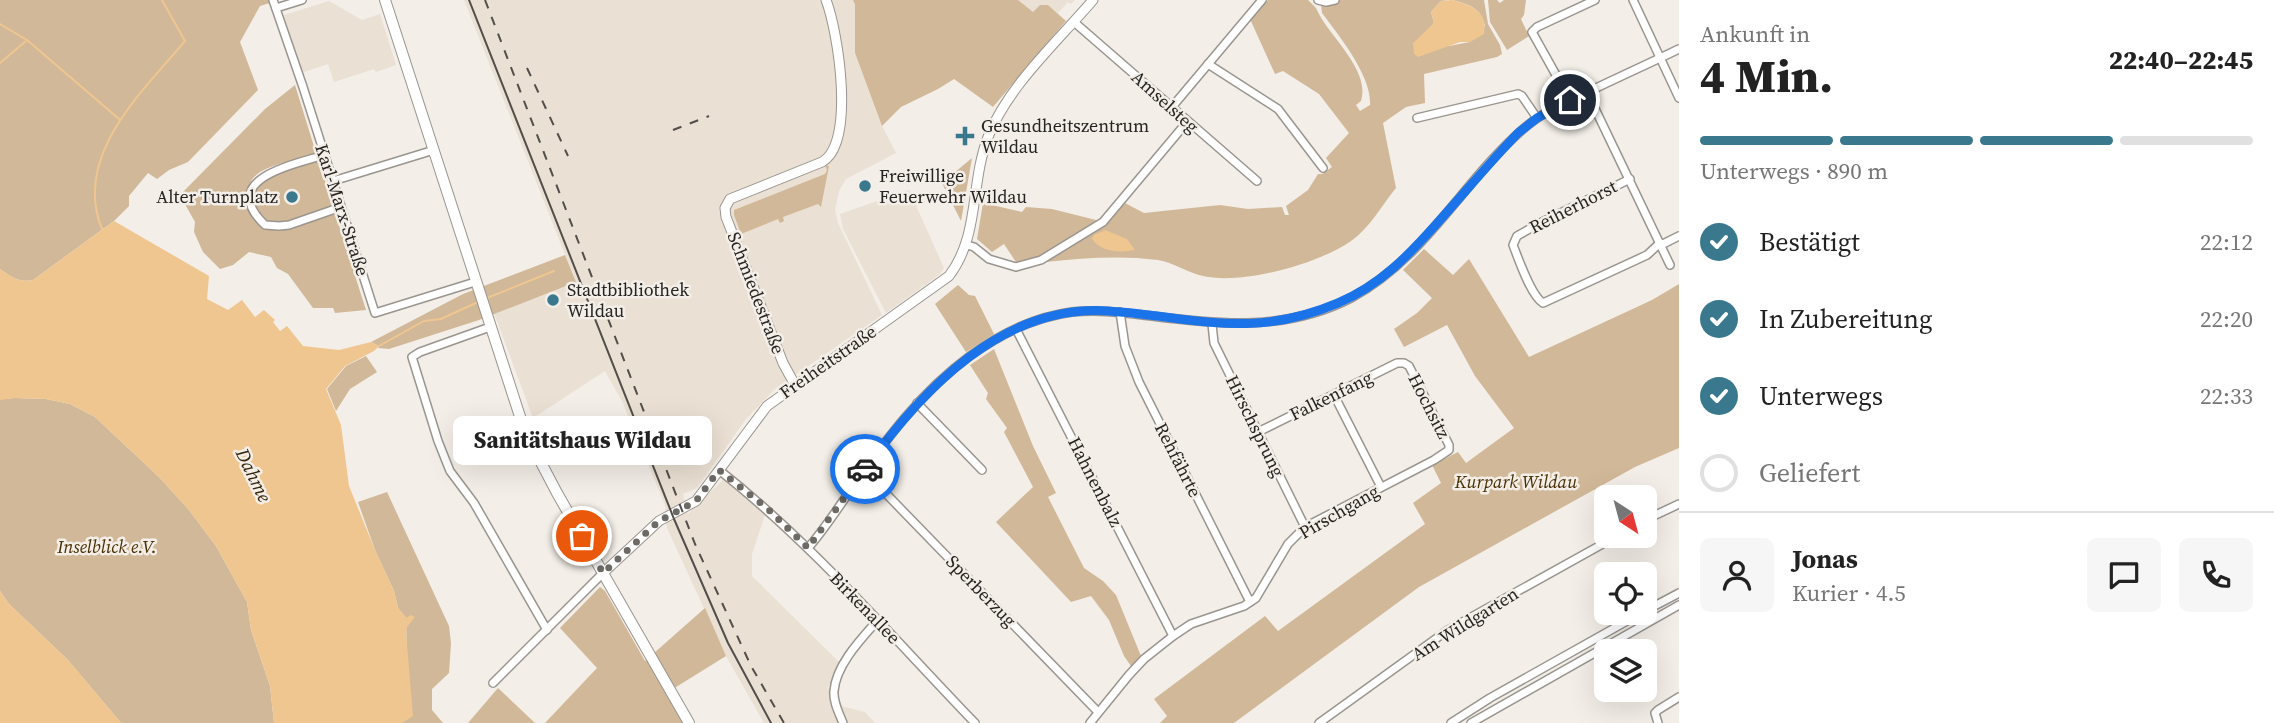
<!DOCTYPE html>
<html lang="de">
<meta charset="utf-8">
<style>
:root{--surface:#fff;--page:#f6f6f6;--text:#222;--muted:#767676;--line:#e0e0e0;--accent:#3a788e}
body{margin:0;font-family:"Source Serif 4",serif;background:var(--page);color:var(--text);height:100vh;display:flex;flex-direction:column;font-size:26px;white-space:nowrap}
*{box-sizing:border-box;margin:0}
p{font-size:23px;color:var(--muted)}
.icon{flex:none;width:38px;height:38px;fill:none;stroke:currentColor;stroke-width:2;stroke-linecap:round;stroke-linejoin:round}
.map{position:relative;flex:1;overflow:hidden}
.drawer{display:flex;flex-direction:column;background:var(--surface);width:595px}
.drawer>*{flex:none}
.needle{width:46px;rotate:144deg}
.controls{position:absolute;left:1594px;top:485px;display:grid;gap:14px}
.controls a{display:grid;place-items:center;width:63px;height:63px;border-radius:10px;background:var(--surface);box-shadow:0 7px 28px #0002;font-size:35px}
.pin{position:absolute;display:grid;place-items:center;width:60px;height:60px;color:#fff;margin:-30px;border:4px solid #fff;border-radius:50%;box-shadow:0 2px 7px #0007}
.courier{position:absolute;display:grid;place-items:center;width:70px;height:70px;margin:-35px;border:5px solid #1a73e8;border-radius:50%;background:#fff;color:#222;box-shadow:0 2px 9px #0007}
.bubble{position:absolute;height:49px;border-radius:10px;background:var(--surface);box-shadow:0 7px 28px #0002;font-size:23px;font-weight:800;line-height:49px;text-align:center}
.head em{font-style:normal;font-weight:800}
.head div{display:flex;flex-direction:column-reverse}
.head{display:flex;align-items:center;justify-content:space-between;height:119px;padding:0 21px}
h1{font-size:46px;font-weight:800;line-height:52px}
.bar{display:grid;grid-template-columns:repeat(4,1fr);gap:10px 7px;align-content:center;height:84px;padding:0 21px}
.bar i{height:9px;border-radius:5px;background:var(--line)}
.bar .active{background:var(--accent)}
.bar p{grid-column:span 4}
.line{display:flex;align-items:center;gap:18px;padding:0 21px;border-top:2px solid var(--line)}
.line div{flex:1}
.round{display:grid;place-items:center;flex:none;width:74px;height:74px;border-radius:10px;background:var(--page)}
ol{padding:0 21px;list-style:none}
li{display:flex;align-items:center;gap:21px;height:77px}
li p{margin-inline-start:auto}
li .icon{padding:7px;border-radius:50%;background:var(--accent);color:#fff;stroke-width:4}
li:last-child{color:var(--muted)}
li i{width:38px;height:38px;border:4px solid var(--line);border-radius:50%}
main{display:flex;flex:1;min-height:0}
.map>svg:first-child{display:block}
.built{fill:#eae0d3}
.green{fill:#d1b898}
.water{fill:#efc690}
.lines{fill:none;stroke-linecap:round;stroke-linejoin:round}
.stream{stroke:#efc690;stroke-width:2}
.minor-casing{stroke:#9a958f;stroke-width:10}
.tertiary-casing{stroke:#9a958f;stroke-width:11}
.secondary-casing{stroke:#9a958f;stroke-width:12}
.minor{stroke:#fff;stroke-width:7}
.tertiary{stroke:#fff;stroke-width:9}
.secondary{stroke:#fff;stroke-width:10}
.tram{stroke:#514e4b;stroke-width:2}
.rail{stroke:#514e4b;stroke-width:2;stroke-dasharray:9 9;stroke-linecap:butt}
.done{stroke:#6d6a66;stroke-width:7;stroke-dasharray:0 12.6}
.route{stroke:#1a73e8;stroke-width:9}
.poi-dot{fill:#3a788e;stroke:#f3eee7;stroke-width:2.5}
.labels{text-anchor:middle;stroke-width:5;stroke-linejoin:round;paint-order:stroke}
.street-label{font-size:18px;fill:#252321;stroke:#f3eee7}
.poi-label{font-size:18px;fill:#252321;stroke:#f3eee7;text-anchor:start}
.park-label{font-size:18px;font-style:italic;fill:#482e00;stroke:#f3eee7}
.water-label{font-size:19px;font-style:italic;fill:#36250c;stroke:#f3eee7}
</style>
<main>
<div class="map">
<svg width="1679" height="723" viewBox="0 0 1679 723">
<rect width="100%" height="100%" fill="#f3eee7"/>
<g class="built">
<path d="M464 0H853L855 5V53L882 126 896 153 846 179 839 191 835 210 838 223 882 315 775 389 746 419 697 488 683 494 688 514 723 480 765 515 752 554V576L840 663 828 687 833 704 865 712 875 723H764L726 656 667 528 665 505 623 403 605 371 533 418 494 313 576 282Z"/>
<path d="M1018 0H1075L1071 4 1068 2 1058 13 1048 5 1033 13Z"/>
<path d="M329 1 362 20 380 14 396 65 376 72 374 69 334 82 328 64 301 73 284 15Z"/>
<path d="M909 190 944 268 939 275 886 313 843 229 840 214Z"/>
</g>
<g class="green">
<path d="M0 0H269L270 3 260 6 240 42 258 90 188 162 169 170 157 179 148 173 129 196V206L114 221 33 280C19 283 11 277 0 269Z"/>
<path d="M853 0H1018L1033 12 1040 5H1048L1066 21 993 107 954 79 938 89 901 107 882 126 855 53V5Z"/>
<path d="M1268 0H1308L1316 8C1327 35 1371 69 1361 101L1356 105 1360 111 1370 105C1372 76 1339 36 1322 13L1321 5 1336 3 1339 0H1449L1441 1 1431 12 1434 23 1429 29 1449 46 1470 42 1485 26C1482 8 1468 4 1452 0H1484L1488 24 1500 45 1502 54 1497 57 1424 74 1425 103 1406 107 1383 123 1396 188C1382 205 1369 229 1351 241 1318 264 1243 285 1203 276 1188 273 1173 262 1158 260 1121 255 1083 258 1046 262L1047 258 1082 236 1123 202 1144 213 1220 205 1248 209 1282 207 1285 215H1289L1286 206 1308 190 1318 174H1322L1332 167 1326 158 1349 133 1319 94 1283 71 1275 74 1250 19Z"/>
<path d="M1488 0H1497L1500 3 1504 0H1526L1524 15 1521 19 1529 36 1507 50 1490 22Z"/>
<path d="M295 85 316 153C299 159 276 163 260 172 237 187 246 225 273 230 288 233 319 218 335 213L366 310 335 313 333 308H313L288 274 277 268 271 257 249 252 233 265 220 269 203 252 194 232 195 222 180 195 265 109Z"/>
<path d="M972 158 961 221 942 183Z"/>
<path d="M318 160 334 207C306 216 251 245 253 192L264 177Z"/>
<path d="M825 165 829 166 821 207 818 204 783 217 784 221 780 223 778 219 741 234 734 215V210L825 174 827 170Z"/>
<path d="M983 203 1022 212 1026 207 1052 209 1100 221 1031 262 1018 265 1004 244 992 252 977 239Z"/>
<path d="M1424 249 1453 275 1469 259 1529 357 1652 300 1679 284V448L1635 467 1419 587 1234 723H1160L1167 716 1154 699 1265 616 1278 631 1425 524 1413 503 1441 483 1432 465 1458 452 1466 463 1514 428 1475 376 1447 325 1404 347 1394 329 1417 313 1432 298 1403 270Z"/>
<path d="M565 255 576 282 479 320 389 349 378 348 379 346 371 342 463 294Z"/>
<path d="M958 285 969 295 975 296 994 334 966 352 935 304Z"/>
<path d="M994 349 1033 446 1056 493 1048 497 1084 568 1103 581 1116 595 1141 656 1131 666 1124 656 1109 620 1091 596 1071 602 996 522 1033 487 1004 432 1007 428 986 399 988 393 970 365Z"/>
<path d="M366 356 377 372 350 389 336 411 327 389 346 366Z"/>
<path d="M15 398 46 399 70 404 95 417 160 478 189 510 216 546 247 602 251 630 270 686 274 723H121L68 660 9 604 0 591V399Z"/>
<path d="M387 492 449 626 451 643 449 673 432 689V710L443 723H402L407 664 406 618 398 608 394 591 375 550 358 502Z"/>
<path d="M600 587 605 591 645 661 705 608 726 656 668 692 686 723H545L597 668 560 628Z"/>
<path d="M498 688 535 723H468Z"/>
</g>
<g class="water">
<path d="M1452 0C1471 5 1488 11 1484 34L1470 42H1460L1418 57 1414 54 1413 43 1434 23 1431 12 1441 1Z"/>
<path d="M114 221 209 276 207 299 228 310 242 300 255 317 264 310 275 320 273 322 280 331 287 326 303 346 339 350 371 342 379 346 374 351 345 366 326 389 341 425 349 486 375 550 394 591 398 608 406 618 411 615 415 617 407 627 406 632 413 716 402 723H274L270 686 251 630 247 602 216 546 189 510 160 478 95 417 70 404 46 399 15 398 0 400V269C11 277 19 283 33 280Z"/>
<path d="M1105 230 1127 239 1135 250C1120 253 1101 252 1092 239L1094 235Z"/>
<path d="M0 591 9 604 68 660 121 723H0Z"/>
</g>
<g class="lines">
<g class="stream">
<path d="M0 24 27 40 119 119"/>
<path d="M0 63 26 41"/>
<path d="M102 229C72 156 142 92 185 41L162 0"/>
<path d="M487 298 554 271"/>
<path d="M379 346 424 321 441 319 478 302"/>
</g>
<g class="minor-casing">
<g id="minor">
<path d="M273 0 303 87 375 313 475 282"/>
<path d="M1318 0 1326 2 1335 0"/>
<path d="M1633 0 1679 98"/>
<path d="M276 8 302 0"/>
<path d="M1074 22 1257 181"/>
<path d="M1208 64 1278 109 1323 168"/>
<path d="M1587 92 1670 265"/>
<path d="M1570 100 1532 32 1537 27 1595 0"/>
<path d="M1172 107 1262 0"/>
<path d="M1417 118 1518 94 1522 96 1537 118"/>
<path d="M324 155C293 165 217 179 265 225L279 226 289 225 341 207"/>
<path d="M1630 179 1540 223 1517 236 1513 245C1519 260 1531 296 1543 303L1647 255 1660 243"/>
<path d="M333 181 434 150"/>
<path d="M967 245 974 247 989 259 1016 267 1041 260 1103 222 1187 122"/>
<path d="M1661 245 1679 236"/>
<path d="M1120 312 1125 346 1139 382 1250 602"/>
<path d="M1212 324 1214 343 1305 527"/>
<path d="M490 327 420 352 412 357 438 441 450 471 474 503 547 630"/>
<path d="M1016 329 1173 636"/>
<path d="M1334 395 1381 487"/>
<path d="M917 403 982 470"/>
<path d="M719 470C813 544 892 637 975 723"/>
<path d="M864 471 1098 712"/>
<path d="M1645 520 1679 504"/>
<path d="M808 548C824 530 838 508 852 488 886 439 921 392 970 356 1000 334 1034 317 1072 312 1099 309 1125 313 1152 316 1221 325 1287 331 1351 298 1424 259 1462 183 1522 130 1542 112 1567 101 1592 90 1621 76 1650 63 1679 49"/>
<path d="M1645 611 1679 593"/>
<path d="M493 683 603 573"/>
<path d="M843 723C839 713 833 702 834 691 836 665 861 639 877 621"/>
<path d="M1090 723 1129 675 1144 659 1173 636 1191 624 1244 606 1256 598 1288 544 1305 527 1434 460 1449 450V445L1409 366 1404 363H1397L1258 432"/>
<path d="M1319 723 1448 630 1617 536"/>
<path d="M1451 723 1490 698 1643 612"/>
<path d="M1471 723 1679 605"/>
<path d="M1658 723 1655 713 1658 710 1679 697"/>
</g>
</g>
<g class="tertiary-casing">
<g id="tertiary">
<path d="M795 385 783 363 726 217 725 208 730 199 822 162C856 143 838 31 826 0"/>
<path d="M603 573 659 521 696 501 767 406 949 276C980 235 970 184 988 137 1008 86 1058 41 1093 0"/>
</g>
</g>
<g class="secondary-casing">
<path id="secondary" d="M385 0 525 432 557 493 689 723"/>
</g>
<use href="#minor" class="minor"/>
<use href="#tertiary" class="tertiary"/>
<use href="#secondary" class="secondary"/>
<path class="tram" d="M469 0 674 519 728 643 771 723"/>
<g class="rail">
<path d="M485 0 695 544 751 666 784 723"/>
<path d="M527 68 568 156"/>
<path d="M673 130 709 116"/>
</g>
</g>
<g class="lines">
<path class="done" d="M582 536 603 573 659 521 696 501 719 470 768 509 808 548 865 469"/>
<path class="route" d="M865 469C922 390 1002 304 1108 311 1196 317 1251 340 1338 303 1381 285 1410 254 1440 220 1466 191 1491 161 1518 133L1537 118 1570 100"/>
</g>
<g class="poi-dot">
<path d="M961.5 125.5h7v7h7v7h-7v7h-7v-7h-7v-7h7z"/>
<circle cx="865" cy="186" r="7"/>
<circle cx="292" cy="197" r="7"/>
<circle cx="553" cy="300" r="7"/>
</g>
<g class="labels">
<g class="street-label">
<text transform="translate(1165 102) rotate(42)" y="6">Amselsteg</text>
<text transform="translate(1573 207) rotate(-27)" y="6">Reiherhorst</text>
<text transform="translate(342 210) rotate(72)" y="6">Karl-Marx-Straße</text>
<text transform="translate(756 293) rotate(69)" y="6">Schmiedestraße</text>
<text transform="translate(828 362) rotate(-35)" y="6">Freiheitstraße</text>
<text transform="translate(1331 396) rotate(-26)" y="6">Falkenfang</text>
<text transform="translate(1429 406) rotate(63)" y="6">Hochsitz</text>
<text transform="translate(1255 426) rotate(64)" y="6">Hirschsprung</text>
<text transform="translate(1178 460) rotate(63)" y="6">Rehfährte</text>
<text transform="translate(1095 482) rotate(63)" y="6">Hahnenbalz</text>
<text transform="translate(1339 512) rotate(-30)" y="6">Pirschgang</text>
<text transform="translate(981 591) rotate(46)" y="6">Sperberzug</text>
<text transform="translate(865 608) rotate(46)" y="6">Birkenallee</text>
<text transform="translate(1465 624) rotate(-32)" y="6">Am Wildgarten</text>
</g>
<g class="poi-label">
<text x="981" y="132">Gesundheitszentrum<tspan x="981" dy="21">Wildau</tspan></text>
<text x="879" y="182">Freiwillige<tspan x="879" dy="21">Feuerwehr Wildau</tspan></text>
<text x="278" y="203" text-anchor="end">Alter Turnplatz</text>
<text x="567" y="296">Stadtbibliothek<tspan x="567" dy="21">Wildau</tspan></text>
</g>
<g class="park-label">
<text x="1516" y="488">Kurpark Wildau</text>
<text x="107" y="553">Inselblick e.V.</text>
</g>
<g class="water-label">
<text transform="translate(254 475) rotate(64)" y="7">Dahme</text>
</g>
</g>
</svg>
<div class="controls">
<a><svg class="needle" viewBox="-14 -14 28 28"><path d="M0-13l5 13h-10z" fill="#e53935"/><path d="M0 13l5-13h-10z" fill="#767676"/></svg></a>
<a><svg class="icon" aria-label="locate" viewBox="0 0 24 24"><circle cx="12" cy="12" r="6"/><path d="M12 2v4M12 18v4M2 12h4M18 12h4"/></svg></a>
<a><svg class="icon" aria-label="layers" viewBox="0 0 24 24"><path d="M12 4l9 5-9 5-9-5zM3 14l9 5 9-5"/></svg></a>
</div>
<div class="pin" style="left:582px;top:536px;background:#ea580c"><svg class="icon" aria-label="bag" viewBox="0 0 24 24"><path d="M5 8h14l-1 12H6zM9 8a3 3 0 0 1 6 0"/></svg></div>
<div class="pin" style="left:1570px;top:100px;background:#1f2937"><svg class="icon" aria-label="home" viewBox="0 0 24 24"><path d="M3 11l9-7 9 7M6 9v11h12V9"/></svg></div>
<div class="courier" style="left:865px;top:469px"><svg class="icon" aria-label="car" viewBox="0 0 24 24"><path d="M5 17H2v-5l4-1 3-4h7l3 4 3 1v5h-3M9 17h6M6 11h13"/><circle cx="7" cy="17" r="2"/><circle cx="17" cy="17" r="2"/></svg></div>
<div class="bubble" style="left:453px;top:416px;width:259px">Sanitätshaus Wildau</div>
</div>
<section class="drawer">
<div class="head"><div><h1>4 Min.</h1><p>Ankunft in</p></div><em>22:40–22:45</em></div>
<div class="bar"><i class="active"></i><i class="active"></i><i class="active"></i><i></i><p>Unterwegs · 890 m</p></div>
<ol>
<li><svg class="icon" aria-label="check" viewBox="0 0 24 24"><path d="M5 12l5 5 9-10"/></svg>Bestätigt<p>22:12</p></li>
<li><svg class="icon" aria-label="check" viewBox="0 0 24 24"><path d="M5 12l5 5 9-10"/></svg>In Zubereitung<p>22:20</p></li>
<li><svg class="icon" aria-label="check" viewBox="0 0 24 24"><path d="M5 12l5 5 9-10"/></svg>Unterwegs<p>22:33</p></li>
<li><i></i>Geliefert</li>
</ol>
<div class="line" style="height:126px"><a class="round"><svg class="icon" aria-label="person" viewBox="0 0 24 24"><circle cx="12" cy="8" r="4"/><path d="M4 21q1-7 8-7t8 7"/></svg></a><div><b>Jonas</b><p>Kurier · 4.5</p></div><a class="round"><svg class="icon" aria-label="chat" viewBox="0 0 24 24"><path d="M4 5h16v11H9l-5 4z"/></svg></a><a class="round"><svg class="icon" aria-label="phone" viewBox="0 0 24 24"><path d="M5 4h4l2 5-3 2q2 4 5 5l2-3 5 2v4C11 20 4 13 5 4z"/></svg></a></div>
</section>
</main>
